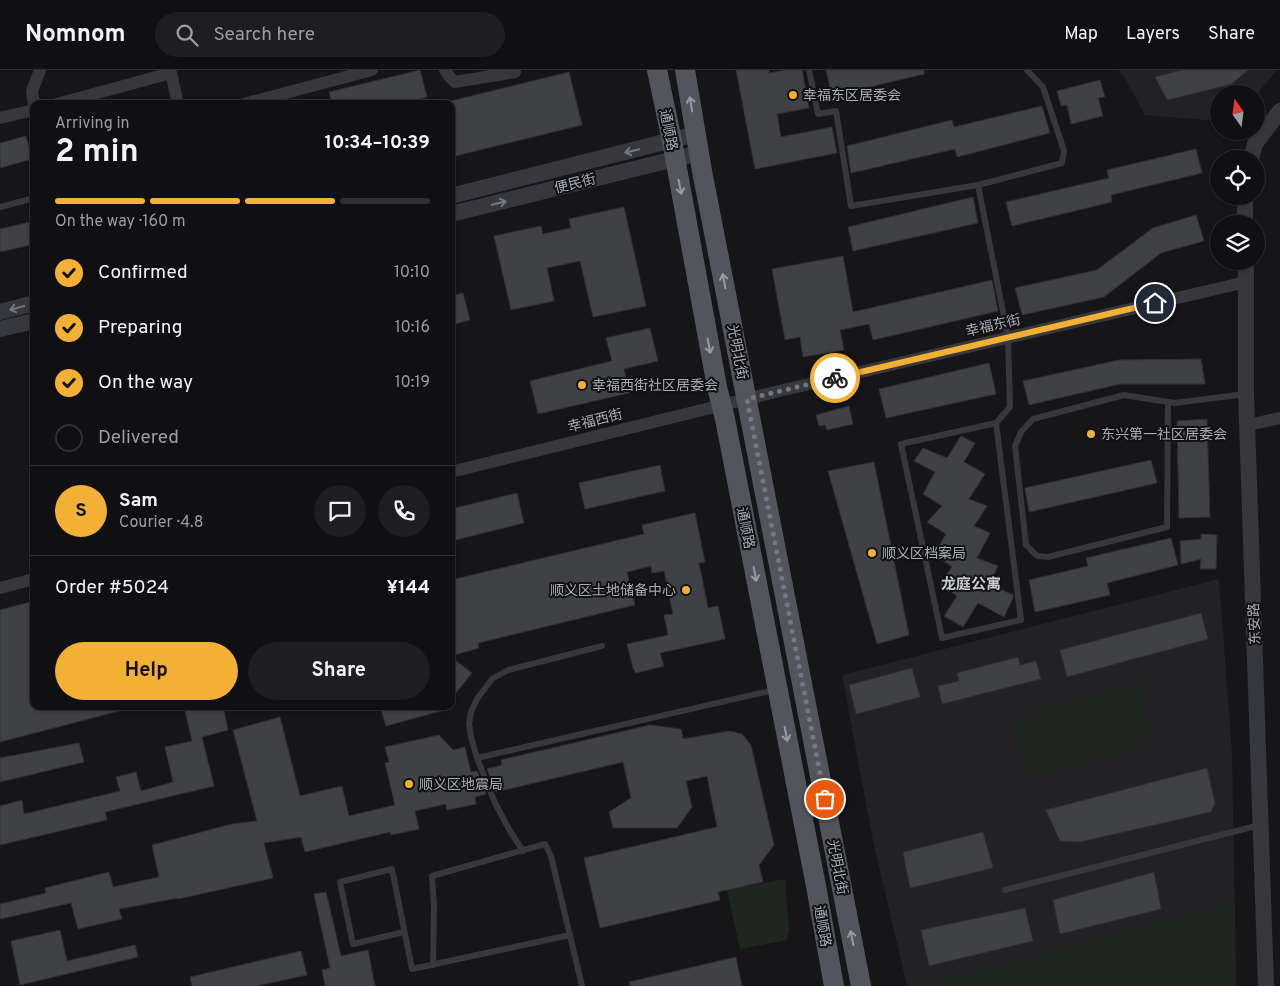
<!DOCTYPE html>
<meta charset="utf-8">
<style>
:root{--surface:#101012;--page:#1e1e20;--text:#f1f3f6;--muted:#9c9d9f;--line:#303032;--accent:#f2b134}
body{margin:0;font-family:Overpass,"Noto Sans SC",sans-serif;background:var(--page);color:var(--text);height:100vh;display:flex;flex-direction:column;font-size:19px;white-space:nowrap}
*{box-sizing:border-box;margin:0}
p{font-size:16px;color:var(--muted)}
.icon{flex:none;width:28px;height:28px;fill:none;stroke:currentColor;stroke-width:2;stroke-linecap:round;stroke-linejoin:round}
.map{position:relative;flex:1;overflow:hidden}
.drawer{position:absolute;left:30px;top:30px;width:425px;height:610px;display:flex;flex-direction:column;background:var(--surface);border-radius:10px;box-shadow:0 1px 4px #0004,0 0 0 1px var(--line)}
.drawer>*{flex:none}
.needle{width:32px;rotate:346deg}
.fabs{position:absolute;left:1210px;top:15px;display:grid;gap:10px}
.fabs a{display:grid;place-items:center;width:55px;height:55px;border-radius:50%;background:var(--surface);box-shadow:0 1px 4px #0004,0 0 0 1px var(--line);font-size:25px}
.pin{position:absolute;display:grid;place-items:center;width:42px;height:42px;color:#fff;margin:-21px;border:2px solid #fff;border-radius:50%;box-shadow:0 1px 5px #0007}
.courier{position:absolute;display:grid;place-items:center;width:50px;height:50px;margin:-25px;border:4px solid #f2b134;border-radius:50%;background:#fff;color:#222;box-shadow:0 1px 6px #0007}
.summary em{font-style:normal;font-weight:700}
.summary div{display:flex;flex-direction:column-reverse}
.summary{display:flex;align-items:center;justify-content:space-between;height:85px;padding:0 25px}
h1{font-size:32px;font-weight:700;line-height:38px}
.bar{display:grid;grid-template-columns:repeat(4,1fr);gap:8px 5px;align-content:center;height:60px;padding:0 25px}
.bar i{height:6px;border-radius:4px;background:var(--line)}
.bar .selected{background:var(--accent)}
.bar p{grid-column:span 4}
.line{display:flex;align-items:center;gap:12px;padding:0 25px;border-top:1px solid var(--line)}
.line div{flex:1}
.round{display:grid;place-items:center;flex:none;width:52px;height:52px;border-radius:26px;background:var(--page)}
ol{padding:0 25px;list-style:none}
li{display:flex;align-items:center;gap:15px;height:55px}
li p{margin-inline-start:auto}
li .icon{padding:5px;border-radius:50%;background:var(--accent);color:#111;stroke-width:4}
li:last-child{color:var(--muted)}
li i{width:28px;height:28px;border:2px solid var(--line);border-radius:50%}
.action{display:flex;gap:10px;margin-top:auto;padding:10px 25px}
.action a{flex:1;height:58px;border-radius:30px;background:var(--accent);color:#111;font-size:20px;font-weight:700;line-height:58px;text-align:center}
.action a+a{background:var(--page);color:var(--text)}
header{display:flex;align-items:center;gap:30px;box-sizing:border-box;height:70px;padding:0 25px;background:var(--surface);border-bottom:1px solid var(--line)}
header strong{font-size:24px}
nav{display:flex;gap:28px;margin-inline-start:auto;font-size:18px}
.search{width:350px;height:45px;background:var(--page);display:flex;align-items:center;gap:12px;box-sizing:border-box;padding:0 18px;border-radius:28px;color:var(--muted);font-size:19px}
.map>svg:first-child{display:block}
.built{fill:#222225}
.green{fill:#1e261f}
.building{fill:#404145;stroke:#303034}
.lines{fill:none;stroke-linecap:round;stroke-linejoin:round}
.service{stroke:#37383d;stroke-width:6}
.minor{stroke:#37383d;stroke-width:12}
.tertiary{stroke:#37383d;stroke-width:16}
.primary{stroke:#53555c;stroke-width:20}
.oneway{stroke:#979ba6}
.oneway2{stroke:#757881}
.done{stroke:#757880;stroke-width:5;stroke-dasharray:0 9}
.route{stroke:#f2b134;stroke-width:6}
.poi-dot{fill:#f2b134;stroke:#111113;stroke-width:2}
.labels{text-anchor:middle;stroke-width:4;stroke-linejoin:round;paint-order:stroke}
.poi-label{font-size:14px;fill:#a8adb8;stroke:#111113;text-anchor:start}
.street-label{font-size:14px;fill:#a8adb8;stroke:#111113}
.neighbourhood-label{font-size:15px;font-weight:bold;fill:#c9ccd4;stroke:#111113}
</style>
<header>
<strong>Nomnom</strong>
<div class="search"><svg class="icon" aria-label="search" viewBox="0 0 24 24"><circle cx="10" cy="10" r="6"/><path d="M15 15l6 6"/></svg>Search here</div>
<nav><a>Map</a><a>Layers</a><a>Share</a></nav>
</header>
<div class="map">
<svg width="1280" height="916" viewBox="0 0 1280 916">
<rect width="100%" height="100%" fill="#161618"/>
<g class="built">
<path d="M1118 0H1277L1256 25V24H1219V51L1145 45 1123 5Z"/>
<path d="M1219 509 1232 681 1236 916H907L873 771 842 605Z"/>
</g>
<g class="green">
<path d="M1132 614 1141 617 1150 657 1138 678 1027 706 1015 659 1033 639Z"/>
<path d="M785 809 789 859 787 870 740 879 727 820Z"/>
<path d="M1235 830 1236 916H918Z"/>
</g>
<g class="building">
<path d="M420 0 427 27 400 34H332L329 22Z"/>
<path d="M736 0H769V3L785 0H802L809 38 777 44 781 67 832 57 837 83 755 99Z"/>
<path d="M826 0H924V4L832 26Z"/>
<path d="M1182 0H1248L1232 14 1167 30 1155 7Z"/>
<path d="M569 2 582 55 451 87V31Z"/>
<path d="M1100 10 1105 27 1098 28 1103 46 1071 54 1067 35 1061 36 1057 21Z"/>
<path d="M1042 36 1050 63 957 87 955 79 851 103 847 76 952 50 954 57Z"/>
<path d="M26 66 32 89 0 98V73Z"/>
<path d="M1196 79 1202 103 1111 125 1112 132 1012 156 1006 132 1109 108 1107 100Z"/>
<path d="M973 127 978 153 853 181 848 157Z"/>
<path d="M624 137 646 236 593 247 580 191 547 198 554 231 511 240 494 166 541 156 543 164 571 158 569 149Z"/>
<path d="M1196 145 1204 171 1161 183 1104 227 1022 245 1015 218 1097 200 1153 158Z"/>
<path d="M34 151V174L0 182V159Z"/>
<path d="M843 186 853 242 992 210 998 241 873 270 869 254 840 260 844 280 803 287 800 267 785 270 772 199Z"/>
<path d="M463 223 470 250 451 255V226Z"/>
<path d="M650 258 658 291 624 299 629 323 538 344 530 311 612 291 606 268Z"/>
<path d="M1201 289 1205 314H1120L1029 335 1023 311 1119 290Z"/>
<path d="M989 293 996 324 886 348 879 319Z"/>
<path d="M849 336 853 354 827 360 825 355 819 356 816 345Z"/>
<path d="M1207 349 1210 447 1179 448 1177 351Z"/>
<path d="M961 366 975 373 964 392 985 404 969 429 987 436 974 456 990 463 977 488 998 496 989 514 1013 525V528L1004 547 978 533 963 557 944 546 957 526 940 514 952 497 934 484 946 464 927 452 942 436 923 424 935 402 914 391 923 378 947 388Z"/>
<path d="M1151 390 1157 413 1029 442 1025 418Z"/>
<path d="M874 392 909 565 877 574 828 401Z"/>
<path d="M660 395 665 421 585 439 579 413Z"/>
<path d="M517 423 524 453 451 471V439Z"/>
<path d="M695 443 705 492 699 493 708 538 718 536 725 569 660 583 664 596 636 603 633 598 627 574 668 565 664 545 673 544 664 501 652 503 651 496 627 502 635 535 478 573 479 578 451 586V510L644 464 642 455Z"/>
<path d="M1201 464 1217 465 1216 499H1200L1201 489 1181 494 1180 471 1201 469Z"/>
<path d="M1171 468 1178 495 1107 513 1110 525 1035 542 1029 510 1088 496 1086 488Z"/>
<path d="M34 531V636H123V640L0 672V540Z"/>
<path d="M1201 543 1208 569 1067 607 1060 580Z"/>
<path d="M451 587 472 603 451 629Z"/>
<path d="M1018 587 1020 595 1036 591 1041 609 942 634 938 616 959 611 957 603Z"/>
<path d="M912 598 920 627 856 644 849 615Z"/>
<path d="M184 636H223L228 660 202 667 214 716 105 742 107 750 0 775V736L22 730 24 744 120 721 116 707 136 702 141 721 173 712 165 677 192 671Z"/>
<path d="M380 636H447L448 639 386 656Z"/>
<path d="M280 647 300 726 342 716 349 746 395 735 385 693 389 692 385 677 439 665 453 680 465 677 471 702 477 701 486 724 475 727 476 734 447 740 446 734 415 741 419 759 391 765 390 762 305 782 301 767 264 773 273 808 178 829V828L119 839 122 849 78 859 71 833 0 849V834L46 823 45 818 109 802 113 817 159 807 152 775 232 754 257 751 233 660Z"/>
<path d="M650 655 681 659 683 669 729 661 742 664 751 675 774 775 759 795 763 812 718 822 720 830 600 858 584 788 717 757 707 706 686 711 692 737 677 758H613L609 742 631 728 623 692 496 722 487 699 502 695 501 690Z"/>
<path d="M79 673 84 692 0 712V688Z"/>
<path d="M1207 698 1215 733 1211 742 1080 772 1060 771 1046 740Z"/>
<path d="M983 762 993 798 910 818 903 782Z"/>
<path d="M1154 802 1161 839 1060 864 1053 830Z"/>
<path d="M326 822 341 886 368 880 375 916H325L322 900 330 898 314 824Z"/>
<path d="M1025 838 1033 871 929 896 921 860Z"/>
<path d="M60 860 67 891 135 875 138 887 20 915 11 871Z"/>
<path d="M301 881 307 905 256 916H192L190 907Z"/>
<path d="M736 887 742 916H630L629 912Z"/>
</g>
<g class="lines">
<g class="service">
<path d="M809 0 818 44 836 41 851 136 978 115 1062 93 1064 81 1043 17 1027 0"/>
<path d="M978 115 1008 267 1010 337 996 353 901 374 942 568 1021 550 996 353"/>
<path d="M0 137 34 128"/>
<path d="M1168 332 1167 457 1048 487 1037 486 1026 475 1015 376 1021 362 1033 349 1124 325 1168 332 1175 333 1245 324"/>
<path d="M477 688 471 667 469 654 471 642 477 629 492 609 508 600 602 576"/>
<path d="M523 781 510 761 495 733 477 688 774 620"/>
<path d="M1005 820 1260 755"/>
<path d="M404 862 353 874 340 812 392 799 412 899 570 865"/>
<path d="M433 895 434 836 432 806 545 774 551 786 582 916"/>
</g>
<g class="minor">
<path d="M445 0 448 5 455 12 515 2"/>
<path d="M34 34 32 21 40 0"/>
<path d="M57 34 171 3 178 34"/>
<path d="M244 34 372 0"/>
<path d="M0 48 34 40"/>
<path d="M1248 355 1280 348"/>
<path d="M451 402 775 322 1246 212"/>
<path d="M0 518 34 509"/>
</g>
<g class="tertiary">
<path d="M1251 89 1255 74 1280 41"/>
<path d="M451 126 696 64"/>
<path d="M1245 126V154"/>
<path d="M451 144 699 83"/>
<path d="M1246 191V323L1266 916"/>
<path d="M0 242 34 233"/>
<path d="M0 259 34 251"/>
</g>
<g class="primary">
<path d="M657 0 672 71 717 317 725 349 816 816 834 916"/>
<path d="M685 0 702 101 861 916"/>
</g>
</g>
<defs><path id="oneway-shaft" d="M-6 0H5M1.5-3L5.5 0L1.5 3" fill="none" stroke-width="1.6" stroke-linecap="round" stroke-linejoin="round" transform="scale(1.25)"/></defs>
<g class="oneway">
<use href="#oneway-shaft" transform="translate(691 34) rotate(-100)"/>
<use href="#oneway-shaft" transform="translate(680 117) rotate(79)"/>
<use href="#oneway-shaft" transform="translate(724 211) rotate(-101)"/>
<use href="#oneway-shaft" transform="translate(709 276) rotate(79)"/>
<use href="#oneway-shaft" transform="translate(755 504) rotate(79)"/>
<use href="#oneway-shaft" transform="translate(786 664) rotate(79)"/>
<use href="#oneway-shaft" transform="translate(852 868) rotate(-101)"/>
</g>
<g class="oneway2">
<use href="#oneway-shaft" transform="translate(632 81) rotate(166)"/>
<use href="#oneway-shaft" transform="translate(499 133) rotate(-14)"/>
<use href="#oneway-shaft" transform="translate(17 238) rotate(165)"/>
</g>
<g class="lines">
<path class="done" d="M825 729 747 329 835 308"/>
<path class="route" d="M835 308 1155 233"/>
</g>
<g class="poi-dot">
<circle cx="793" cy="25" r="5"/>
<circle cx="582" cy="315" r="5"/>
<circle cx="1091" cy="364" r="5"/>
<circle cx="872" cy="483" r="5"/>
<circle cx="686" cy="520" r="5"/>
<circle cx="409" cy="714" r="5"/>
</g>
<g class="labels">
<g class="poi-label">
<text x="803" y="30">幸福东区居委会</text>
<text x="592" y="320">幸福西街社区居委会</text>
<text x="1101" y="369">东兴第一社区居委会</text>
<text x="882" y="488">顺义区档案局</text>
<text x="676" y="525" text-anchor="end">顺义区土地储备中心</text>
<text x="419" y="719">顺义区地震局</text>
</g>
<g class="street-label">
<text transform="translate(669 60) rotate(79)" y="5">通顺路</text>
<text transform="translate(575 113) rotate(-14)" y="5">便民街</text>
<text transform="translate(993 255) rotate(-13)" y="5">幸福东街</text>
<text transform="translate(738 282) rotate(79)" y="5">光明北街</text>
<text transform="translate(595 350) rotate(-14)" y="5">幸福西街</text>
<text transform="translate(746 458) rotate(79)" y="5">通顺路</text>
<text transform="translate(1254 554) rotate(-92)" y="5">东安路</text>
<text transform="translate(838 797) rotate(79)" y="5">光明北街</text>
<text transform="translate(823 856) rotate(80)" y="5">通顺路</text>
</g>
<g class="neighbourhood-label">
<text x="971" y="519">龙庭公寓</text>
</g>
</g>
</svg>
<div class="fabs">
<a><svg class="needle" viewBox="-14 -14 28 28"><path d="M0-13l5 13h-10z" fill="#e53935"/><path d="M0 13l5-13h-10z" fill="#9c9d9f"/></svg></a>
<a><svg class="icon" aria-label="locate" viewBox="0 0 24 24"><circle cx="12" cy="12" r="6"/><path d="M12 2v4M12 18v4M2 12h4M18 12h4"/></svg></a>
<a><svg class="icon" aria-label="layers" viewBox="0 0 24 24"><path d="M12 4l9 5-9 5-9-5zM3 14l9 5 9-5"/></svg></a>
</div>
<div class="pin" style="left:825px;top:729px;background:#ea580c"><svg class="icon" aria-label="bag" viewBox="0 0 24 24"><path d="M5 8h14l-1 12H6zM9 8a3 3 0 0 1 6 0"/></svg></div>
<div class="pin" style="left:1155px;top:233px;background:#1f2937"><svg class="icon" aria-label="home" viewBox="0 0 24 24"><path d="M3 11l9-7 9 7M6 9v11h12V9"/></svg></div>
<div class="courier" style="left:835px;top:308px"><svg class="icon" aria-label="bike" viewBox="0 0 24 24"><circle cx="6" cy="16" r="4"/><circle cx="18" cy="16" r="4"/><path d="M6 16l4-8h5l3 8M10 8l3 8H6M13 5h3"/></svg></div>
<section class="drawer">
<div class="summary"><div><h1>2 min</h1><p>Arriving in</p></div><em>10:34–10:39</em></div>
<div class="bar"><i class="selected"></i><i class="selected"></i><i class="selected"></i><i></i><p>On the way · 160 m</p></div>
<ol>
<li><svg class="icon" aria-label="check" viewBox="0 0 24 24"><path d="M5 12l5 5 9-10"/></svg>Confirmed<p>10:10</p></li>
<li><svg class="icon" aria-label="check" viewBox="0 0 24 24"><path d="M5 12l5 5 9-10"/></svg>Preparing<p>10:16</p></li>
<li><svg class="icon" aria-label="check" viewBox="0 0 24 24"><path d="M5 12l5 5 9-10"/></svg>On the way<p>10:19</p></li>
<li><i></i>Delivered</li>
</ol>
<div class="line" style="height:90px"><b class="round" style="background:var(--accent);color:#111">S</b><div><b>Sam</b><p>Courier · 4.8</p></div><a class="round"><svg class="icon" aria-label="chat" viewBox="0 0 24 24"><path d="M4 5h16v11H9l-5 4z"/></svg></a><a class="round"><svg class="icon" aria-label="phone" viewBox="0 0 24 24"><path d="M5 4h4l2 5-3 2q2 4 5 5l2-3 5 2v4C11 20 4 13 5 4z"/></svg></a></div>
<div class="line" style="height:65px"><div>Order #5024</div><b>¥144</b></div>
<div class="action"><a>Help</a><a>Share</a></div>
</section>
</div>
